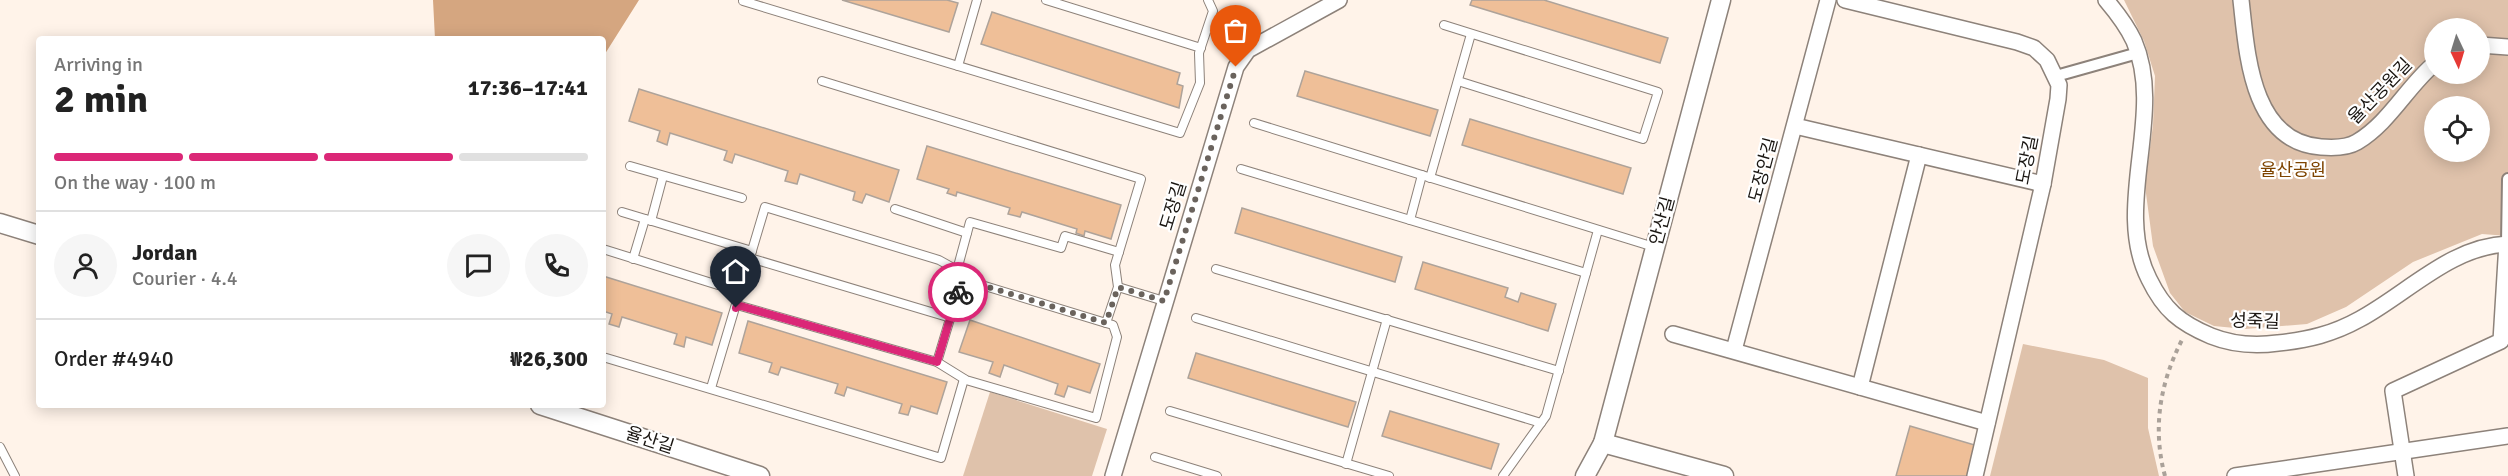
<!DOCTYPE html>
<meta charset="utf-8">
<style>
:root{--surface:#fff;--page:#f6f6f6;--text:#222;--muted:#767676;--line:#e0e0e0;--accent:#db2777}
body{margin:0;font-family:Signika,"Noto Sans KR",sans-serif;background:var(--page);color:var(--text);height:100vh;display:flex;flex-direction:column;font-size:22px;white-space:nowrap}
*{box-sizing:border-box;margin:0}
p{font-size:20px;color:var(--muted)}
.icon{flex:none;width:33px;height:33px;fill:none;stroke:currentColor;stroke-width:2;stroke-linecap:round;stroke-linejoin:round}
.map{position:relative;flex:1;overflow:hidden}
.side{position:absolute;left:36px;top:36px;width:570px;height:372px;display:flex;flex-direction:column;background:var(--surface);border-radius:6px;box-shadow:0 3px 15px #0003}
.side>*{flex:none}
.needle{width:39px;rotate:176deg}
.controls{position:absolute;left:2424px;top:18px;display:grid;gap:12px}
.controls a{display:grid;place-items:center;width:66px;height:66px;border-radius:50%;background:var(--surface);box-shadow:0 3px 15px #0003;font-size:30px}
.pin{position:absolute;display:grid;place-items:center;width:51px;height:51px;color:#fff;margin:-62px -26px;border-radius:50% 50% 50% 0;rotate:-45deg;box-shadow:0 0 6px #0007}
.pin .icon{rotate:45deg}
.courier{position:absolute;display:grid;place-items:center;width:60px;height:60px;margin:-30px;border:4px solid #db2777;border-radius:50%;background:#fff;color:#222;box-shadow:0 2px 8px #0007}
.summary em{font-style:normal;font-weight:700}
.summary div{display:flex;flex-direction:column-reverse}
.summary{display:flex;align-items:center;justify-content:space-between;height:102px;padding:0 18px}
h1{font-size:39px;font-weight:700;line-height:45px}
.bar{display:grid;grid-template-columns:repeat(4,1fr);gap:9px 6px;align-content:center;height:72px;padding:0 18px}
.bar i{height:8px;border-radius:4px;background:var(--line)}
.bar .selected{background:var(--accent)}
.bar p{grid-column:span 4}
.line{display:flex;align-items:center;gap:15px;padding:0 18px;border-top:2px solid var(--line)}
.line div{flex:1}
.round{display:grid;place-items:center;flex:none;width:63px;height:63px;border-radius:32px;background:var(--page)}
.map>svg:first-child{display:block}
.green{fill:#dfc2ab;fill-rule:evenodd}
.forest{fill:#d5a680}
.building{fill:#efbf98;stroke:#aea39a;stroke-width:1.5}
.lines{fill:none;stroke-linecap:round;stroke-linejoin:round}
.service-casing{stroke:#8d827a;stroke-width:10}
.pedestrian-casing{stroke:#8d827a;stroke-width:14}
.minor-casing{stroke:#8d827a;stroke-width:18}
.tertiary-casing{stroke:#8d827a;stroke-width:21}
.path{stroke:#aaa199;stroke-width:4;stroke-dasharray:4.5 4.5;stroke-linecap:butt}
.service{stroke:#fff;stroke-width:8}
.pedestrian{stroke:#fff;stroke-width:10}
.minor{stroke:#fff;stroke-width:15}
.tertiary{stroke:#fff;stroke-width:18}
.done{stroke:#6a635d;stroke-width:6;stroke-dasharray:0 10.8}
.route{stroke:#db2777;stroke-width:8}
.labels{text-anchor:middle;stroke-width:4.5;stroke-linejoin:round;paint-order:stroke}
.street-label{font-size:18px;fill:#191511;stroke:#fff}
.park-label{font-size:18px;fill:#7e4400;stroke:#fff}
</style>
<div class="map">
<svg width="2508" height="476" viewBox="0 0 2508 476">
<rect width="100%" height="100%" fill="#fff3e9"/>
<g class="green">
<path d="M2124 0H2508V236L2482 234 2413 262 2346 307 2307 324 2245 329 2214 326 2185 312 2170 293 2153 246 2145 186 2153 125 2155 76 2144 41ZM2434 28H2480V74H2434ZM2434 106H2480V152H2434Z"/>
<path d="M2023 344 2104 360 2148 378V428L2159 476H1990Z"/>
<path d="M990 392 1107 429 1092 476H963Z"/>
</g>
<path class="forest" d="M433 0H639L603 57V39H435Z"/>
<g class="building">
<path d="M842 0H947L958 3 949 32Z"/>
<path d="M1472 0H1544L1668 38 1660 63 1470 5Z"/>
<path d="M992 12 1180 73 1177 84 1183 86 1179 108 981 44Z"/>
<path d="M1305 71 1438 110 1430 136 1297 96Z"/>
<path d="M639 89 899 170 889 202 866 194 862 203 853 200 855 192 800 174 797 184 785 181 788 171 735 154 732 163 724 160 727 151 670 133 667 145 657 141 660 131 629 121Z"/>
<path d="M1470 119 1631 168 1623 194 1462 145Z"/>
<path d="M927 146 1121 205 1111 239 1085 231 1084 236 1076 233 1077 229 1022 212 1020 217 1008 214 1010 208 957 192 956 196 947 193 949 189 917 179Z"/>
<path d="M1242 208 1402 257 1395 282 1235 233Z"/>
<path d="M1423 262 1508 288 1505 297 1518 302 1521 293 1556 304 1548 331 1415 289Z"/>
<path d="M603 276 722 313 712 345 686 337 684 347 674 344 677 334 622 317 619 327 609 324 612 314 603 311Z"/>
<path d="M970 320 1100 364 1090 393 1068 386 1064 397 1055 394 1058 384 1004 365 1000 377 989 373 993 362 959 352Z"/>
<path d="M748 321 947 382 937 414 911 406 908 415 899 413 902 404 847 387 844 396 835 393 838 384 781 367 778 375 769 372 772 363 739 353Z"/>
<path d="M1196 353 1356 402 1348 427 1188 378Z"/>
<path d="M1390 411 1499 444 1491 469 1382 436Z"/>
<path d="M1910 426 1978 446 1969 476H1896Z"/>
</g>
<g class="lines">
<g class="service-casing">
<g id="service">
<path d="M1046 0 1201 48"/>
<path d="M743 1 1180 133 1200 83 1199 53 1213 11 1208 0"/>
<path d="M1444 25 1658 92 1643 139 1458 81"/>
<path d="M1209 27 1248 50"/>
<path d="M958 66 977 0"/>
<path d="M1254 123 1654 247"/>
<path d="M630 166 742 198"/>
<path d="M1241 169 1586 273"/>
<path d="M1430 178 1471 34"/>
<path d="M895 209 967 233"/>
<path d="M622 212 752 251"/>
<path d="M1410 220 1422 175"/>
<path d="M651 221 663 176"/>
<path d="M603 249 718 285"/>
<path d="M750 258 951 318"/>
<path d="M633 259 645 219"/>
<path d="M1216 269 1559 371"/>
<path d="M957 270 970 222 1061 248 1065 236 1119 252"/>
<path d="M1118 287 1164 301"/>
<path d="M737 305 937 362 966 380 1096 418 1117 337 1113 325 1106 323"/>
<path d="M1196 318 1541 423"/>
<path d="M603 357 941 458 964 379"/>
<path d="M937 362 962 279"/>
<path d="M711 388 765 207 939 260 957 270 962 279 1106 323 1118 287 1115 265 1141 179 822 81"/>
<path d="M1170 411 1389 476"/>
<path d="M0 447 15 476"/>
<path d="M1155 457 1217 476"/>
<path d="M1346 464 1387 319"/>
<path d="M1503 476 1546 416 1598 230"/>
</g>
</g>
<g class="pedestrian-casing">
<g id="pedestrian">
<path d="M2056 76 2138 53"/>
<path d="M2507 243 2508 179"/>
</g>
</g>
<g class="minor-casing">
<g id="minor">
<path d="M1845 0 2017 42 2034 48 2047 60 2059 85 2058 99 2043 184 1975 476"/>
<path d="M2106 0C2117 13 2127 26 2134 41 2166 115 2112 206 2149 279 2164 310 2180 323 2211 336 2231 344 2256 346 2278 343 2308 340 2333 334 2360 319 2408 293 2451 246 2508 244"/>
<path d="M2241 0C2247 53 2251 142 2321 147 2333 148 2347 148 2357 142 2389 123 2407 87 2434 64"/>
<path d="M2480 45 2508 47"/>
<path d="M1795 126 2043 184"/>
<path d="M1673 334 1987 423"/>
<path d="M1734 350 1828 0"/>
<path d="M1860 387 1919 155"/>
<path d="M1113 476 1236 67 1248 50 1339 0"/>
<path d="M2235 476 2508 436"/>
<path d="M2406 476 2393 391 2501 341 2507 243"/>
</g>
</g>
<g class="tertiary-casing">
<g id="tertiary">
<path d="M0 223 39 235"/>
<path d="M540 405 760 476"/>
<path d="M1603 443 1721 0"/>
<path d="M1585 476 1603 443 1724 476"/>
</g>
</g>
<path class="path" d="M2165 476C2152 428 2160 382 2183 338"/>
<use href="#service" class="service"/>
<use href="#pedestrian" class="pedestrian"/>
<use href="#minor" class="minor"/>
<use href="#tertiary" class="tertiary"/>
</g>
<g class="lines">
<path class="done" d="M958 292 962 279 1106 323 1118 287 1164 301 1236 67"/>
<path class="route" d="M736 308 737 305 937 362 958 292"/>
</g>
<g class="labels">
<g class="street-label">
<text transform="translate(2380 91) rotate(-46)" y="6">율산공원길</text>
<text transform="translate(2027 160) rotate(-79)" y="6">도장길</text>
<text transform="translate(1763 170) rotate(-75)" y="6">도장안길</text>
<text transform="translate(1173 206) rotate(-73)" y="6">도장길</text>
<text transform="translate(1662 221) rotate(-75)" y="6">안산길</text>
<text transform="translate(2255 321) rotate(2)" y="6">성죽길</text>
<text transform="translate(650 440) rotate(18)" y="6">율산길</text>
</g>
<g class="park-label">
<text x="2293" y="176">율산공원</text>
</g>
</g>
</svg>
<div class="controls">
<a><svg class="needle" viewBox="-14 -14 28 28"><path d="M0-13l5 13h-10z" fill="#e53935"/><path d="M0 13l5-13h-10z" fill="#767676"/></svg></a>
<a><svg class="icon" aria-label="locate" viewBox="0 0 24 24"><circle cx="12" cy="12" r="6"/><path d="M12 2v4M12 18v4M2 12h4M18 12h4"/></svg></a>
</div>
<div class="pin" style="left:1236px;top:67px;background:#ea580c"><svg class="icon" aria-label="bag" viewBox="0 0 24 24"><path d="M5 8h14l-1 12H6zM9 8a3 3 0 0 1 6 0"/></svg></div>
<div class="pin" style="left:736px;top:308px;background:#1f2937"><svg class="icon" aria-label="home" viewBox="0 0 24 24"><path d="M3 11l9-7 9 7M6 9v11h12V9"/></svg></div>
<div class="courier" style="left:958px;top:292px"><svg class="icon" aria-label="bike" viewBox="0 0 24 24"><circle cx="6" cy="16" r="4"/><circle cx="18" cy="16" r="4"/><path d="M6 16l4-8h5l3 8M10 8l3 8H6M13 5h3"/></svg></div>
<section class="side">
<div class="summary"><div><h1>2 min</h1><p>Arriving in</p></div><em>17:36–17:41</em></div>
<div class="bar"><i class="selected"></i><i class="selected"></i><i class="selected"></i><i></i><p>On the way · 100 m</p></div>
<div class="line" style="height:108px"><a class="round"><svg class="icon" aria-label="person" viewBox="0 0 24 24"><circle cx="12" cy="8" r="4"/><path d="M4 21q1-7 8-7t8 7"/></svg></a><div><b>Jordan</b><p>Courier · 4.4</p></div><a class="round"><svg class="icon" aria-label="chat" viewBox="0 0 24 24"><path d="M4 5h16v11H9l-5 4z"/></svg></a><a class="round"><svg class="icon" aria-label="phone" viewBox="0 0 24 24"><path d="M5 4h4l2 5-3 2q2 4 5 5l2-3 5 2v4C11 20 4 13 5 4z"/></svg></a></div>
<div class="line" style="height:78px"><div>Order #4940</div><b>₩26,300</b></div>
</section>
</div>
